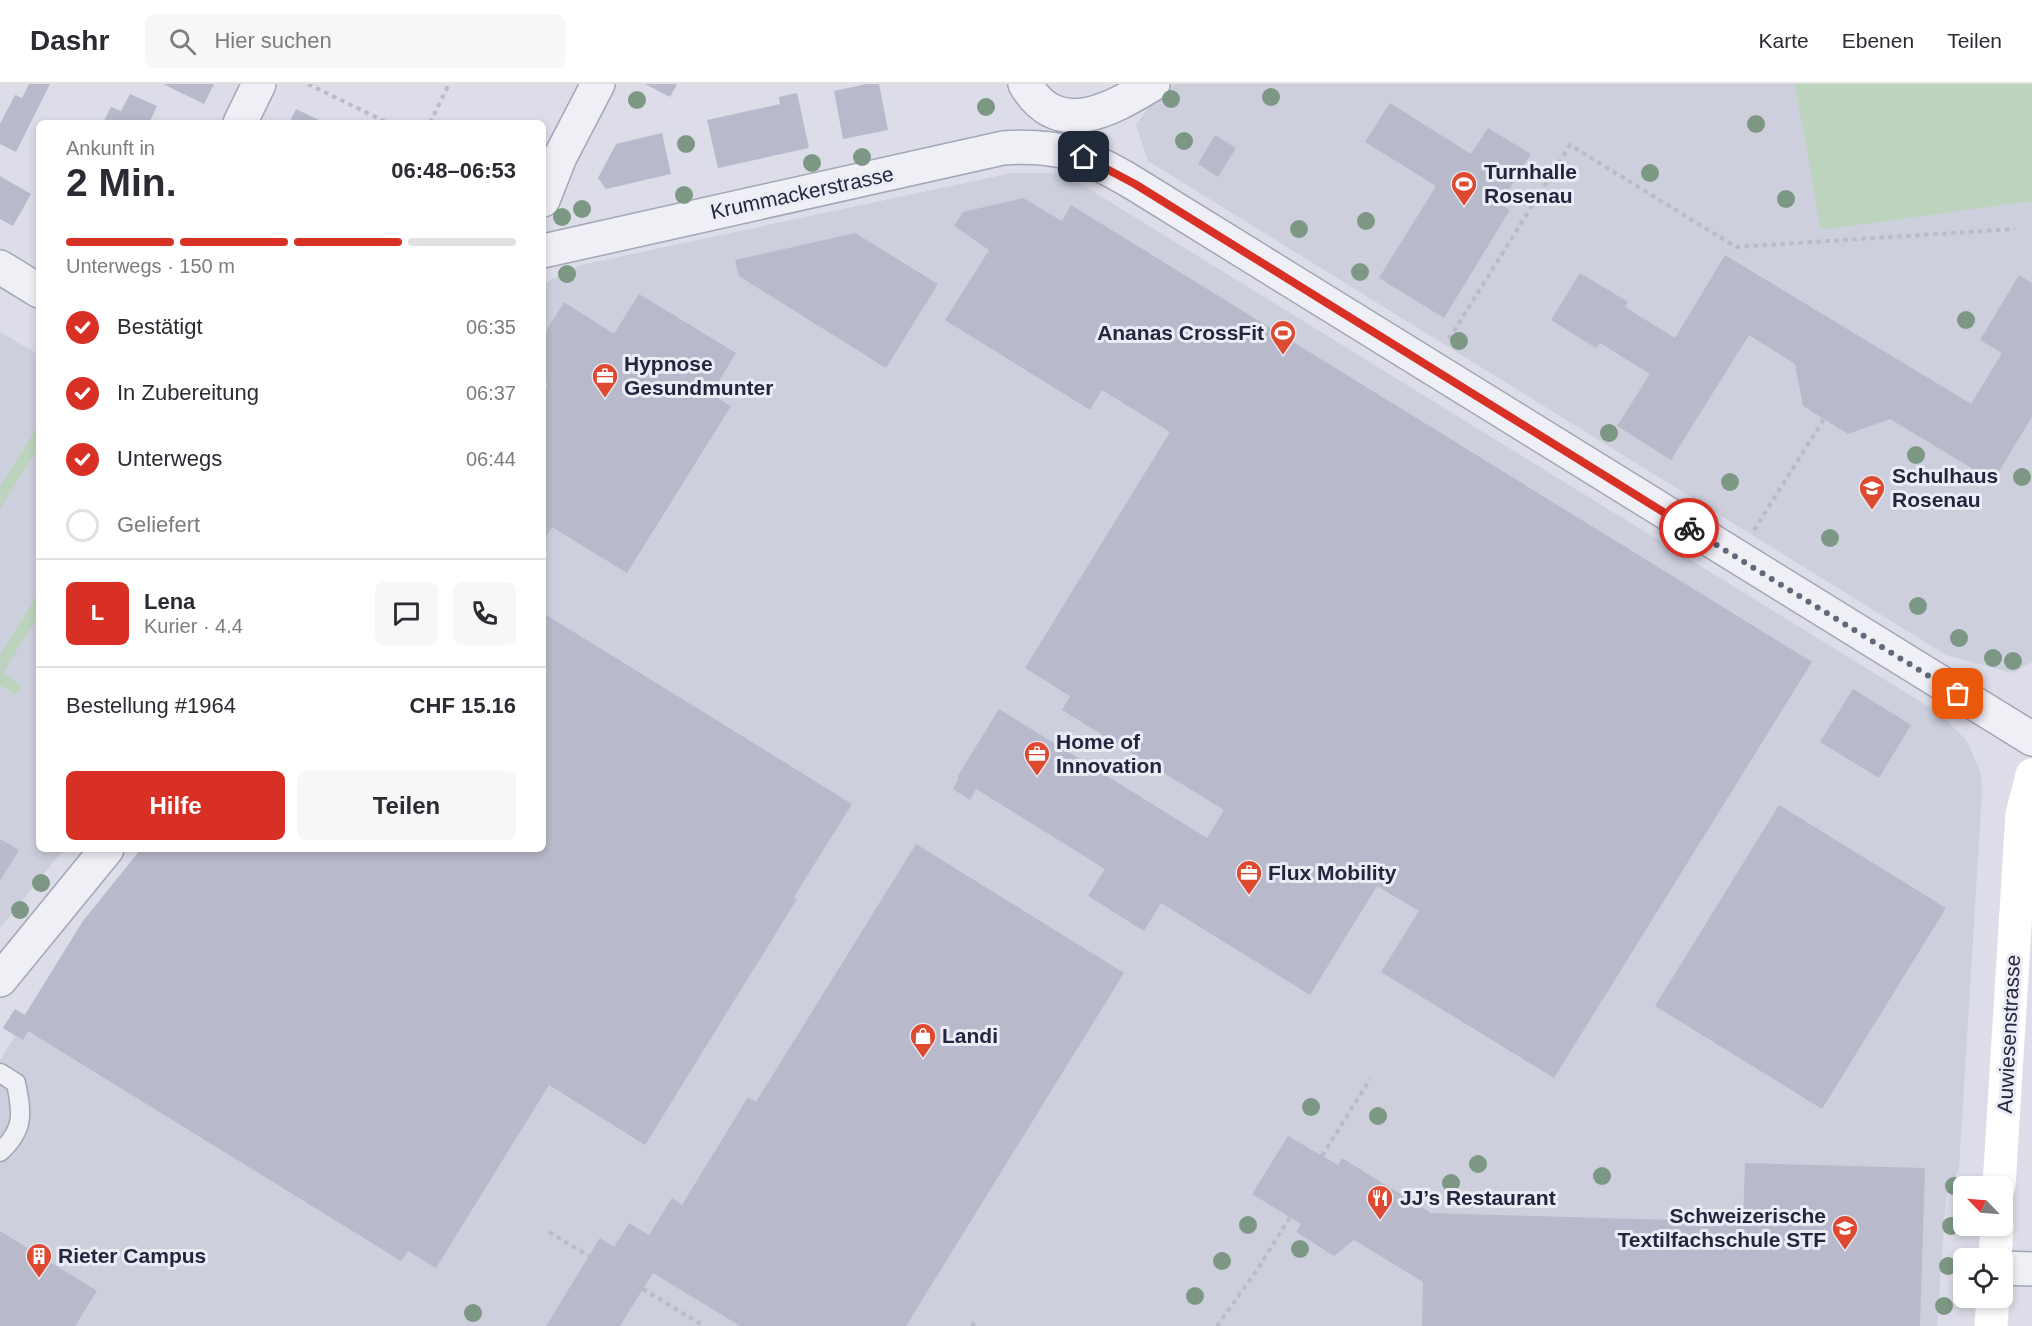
<!DOCTYPE html>
<html lang="de">
<meta charset="utf-8">
<style>
:root{--surface:#fff;--page:#f7f7f7;--text:#2b2b33;--muted:#7c7c81;--line:#e1e1e2;--accent:#d93025}
body{margin:0;font-family:Arial,sans-serif;background:var(--page);color:var(--text);height:100vh;display:flex;flex-direction:column;font-size:22px;white-space:nowrap}
*{box-sizing:border-box;margin:0}
p{font-size:20px;color:var(--muted)}
.icon{flex:none;width:33px;height:33px;fill:none;stroke:currentColor;stroke-width:2;stroke-linecap:round;stroke-linejoin:round}
.map{position:relative;flex:1;overflow:hidden}
.sheet{position:absolute;left:36px;top:36px;width:510px;height:732px;display:flex;flex-direction:column;background:var(--surface);border-radius:9px;box-shadow:0 3px 9px #0003}
.sheet>*{flex:none}
.needle{width:39px;rotate:295deg}
.fabs{position:absolute;left:1953px;top:1092px;display:grid;gap:12px}
.fabs a{display:grid;place-items:center;width:60px;height:60px;border-radius:9px;background:var(--surface);box-shadow:0 3px 9px #0003;font-size:30px}
.pin{position:absolute;display:grid;place-items:center;width:51px;height:51px;color:#fff;margin:-26px;border-radius:12px;box-shadow:0 3px 9px #0006}
.courier{position:absolute;display:grid;place-items:center;width:60px;height:60px;margin:-30px;border:4px solid #d93025;border-radius:50%;background:#fff;color:#222;box-shadow:0 2px 8px #0007}
.overview em{font-style:normal;font-weight:700}
.overview div{display:flex;flex-direction:column-reverse}
.overview{display:flex;align-items:center;justify-content:space-between;height:102px;padding:0 30px}
h1{font-size:39px;font-weight:700;line-height:45px}
.bar{display:grid;grid-template-columns:repeat(4,1fr);gap:9px 6px;align-content:center;height:72px;padding:0 30px}
.bar i{height:8px;border-radius:4px;background:var(--line)}
.bar .selected{background:var(--accent)}
.bar p{grid-column:span 4}
.line{display:flex;align-items:center;gap:15px;padding:0 30px;border-top:2px solid var(--line)}
.line div{flex:1}
.round{display:grid;place-items:center;flex:none;width:63px;height:63px;border-radius:9px;background:var(--page)}
ol{padding:0 30px;list-style:none}
li{display:flex;align-items:center;gap:18px;height:66px}
li p{margin-inline-start:auto}
li .icon{padding:6px;border-radius:50%;background:var(--accent);color:#fff;stroke-width:4}
li:last-child{color:var(--muted)}
li i{width:33px;height:33px;border:3px solid var(--line);border-radius:50%}
.cta{display:flex;gap:12px;margin-top:auto;padding:12px 30px}
.cta a{flex:1;height:69px;border-radius:9px;background:var(--accent);color:#fff;font-size:24px;font-weight:700;line-height:69px;text-align:center}
.cta a+a{background:var(--page);color:var(--text)}
header{display:flex;align-items:center;gap:36px;box-sizing:border-box;height:84px;padding:0 30px;background:var(--surface);border-bottom:2px solid var(--line)}
header strong{font-size:28px}
nav{display:flex;gap:33px;margin-inline-start:auto;font-size:21px}
.search{width:420px;height:54px;background:var(--page);display:flex;align-items:center;gap:15px;box-sizing:border-box;padding:0 21px;border-radius:9px;color:var(--muted);font-size:22px}
.map>svg:first-child{display:block}
.built{fill:#cdcfdd}
.green{fill:#bcd3bd}
.building{fill:#b8bacb}
.lines{fill:none;stroke-linecap:round;stroke-linejoin:round}
.service-casing{stroke:#a5a6b5;stroke-width:21}
.minor-casing{stroke:#a5a6b5;stroke-width:36}
.tertiary-casing{stroke:#a5a6b5;stroke-width:36}
.path{stroke:#babbc6;stroke-width:4;stroke-dasharray:4.5 4.5;stroke-linecap:butt}
.service{stroke:#efeff6;stroke-width:18}
.minor{stroke:#efeff6;stroke-width:33}
.tertiary{stroke:#efeff6;stroke-width:33}
.secondary{stroke:#fff;stroke-width:33}
.tree{fill:#7d9785}
.done{stroke:#64667a;stroke-width:6;stroke-dasharray:0 10.8}
.route{stroke:#d93025;stroke-width:8}
.labels{text-anchor:middle;stroke-width:6;stroke-linejoin:round;paint-order:stroke}
.poi-label{font-size:21px;font-weight:bold;fill:#24263f;stroke:#ebecf5;text-anchor:start}
.street-label{font-size:21px;fill:#24263f;stroke:#ebecf5}
</style>
<header>
<strong>Dashr</strong>
<div class="search"><svg class="icon" aria-label="search" viewBox="0 0 24 24"><circle cx="10" cy="10" r="6"/><path d="M15 15l6 6"/></svg>Hier suchen</div>
<nav><a>Karte</a><a>Ebenen</a><a>Teilen</a></nav>
</header>
<div class="map">
<svg width="2032" height="1242" viewBox="0 0 2032 1242">
<rect width="100%" height="100%" fill="#dcdde8"/>
<g class="built">
<path d="M1175 0H2032V578L2013 589 1946 571 1148 77 1136 41 1158 10Z"/>
<path d="M1012 89H1051L1081 100 1929 623 1943 633 1967 657 1981 690 1982 708 1959 1085 1946 1111 1937 1242H0V976L15 952 3 944 15 925 25 930 83 837 141 765H543V200L581 181Z"/>
<path d="M0 248 39 271V765H64L0 844Z"/>
</g>
<g class="green">
<path d="M1795 0H2032V117L1821 146Z"/>
<path d="M39 340V362L0 425V403Z"/>
<path d="M39 508V530L3 589 22 602 16 611 0 601V571Z"/>
</g>
<g class="building">
<path d="M29 0H50L16 68 0 60V40L15 11 22 14Z"/>
<path d="M163 0H214L204 20Z"/>
<path d="M645 0H677L670 13Z"/>
<path d="M867 0H879L888 46 843 55 834 7Z"/>
<path d="M797 9 809 64 718 84 707 36 780 20 779 13Z"/>
<path d="M130 10 157 22 149 39H103L111 23 121 27Z"/>
<path d="M1390 19 1471 70 1488 44 1531 70 1500 120 1510 126 1444 234 1379 194 1436 102 1365 58Z"/>
<path d="M296 25 325 39H289Z"/>
<path d="M662 49 671 90 606 105 598 94 616 60Z"/>
<path d="M1215 51 1236 64 1218 93 1198 80Z"/>
<path d="M0 92 31 110 13 142 0 135Z"/>
<path d="M1023 114 1062 137 1071 121 1812 578 1554 994 1381 888 1419 827 1377 802 1310 911 1161 819 1144 847 1088 812 1105 785 976 705 970 716 953 705 959 694 957 693 999 625 1207 754 1224 726 1062 626 1070 612 1025 584 1170 348 1102 306 1090 326 945 236 989 166 954 142 963 128Z"/>
<path d="M855 149 938 200 886 284 739 192 735 176Z"/>
<path d="M1725 171 1971 320 2002 269 1980 256 2019 191 2032 199V333L1993 397 1890 335 1848 350 1803 322 1795 280 1749 251 1671 376 1617 342 1650 290 1600 259 1596 264 1551 236 1580 189 1628 218 1625 223 1675 254Z"/>
<path d="M639 210 736 269 711 310 731 322 627 489 552 443 543 457V309L548 300 543 297V252L564 218 614 250Z"/>
<path d="M543 529 852 720 794 813 797 815 645 1061 549 1001 436 1184 408 1167 401 1177 28 947 23 956 3 944 15 925 25 931 83 837 141 765H543Z"/>
<path d="M1853 605 1911 641 1879 694 1820 658Z"/>
<path d="M1779 721 1946 824 1822 1025 1655 922Z"/>
<path d="M0 755 19 766 0 797Z"/>
<path d="M916 760 1124 889 906 1242H740L653 1189 620 1242H546L600 1154 614 1163 629 1139 649 1151 672 1114 682 1121 748 1013 756 1018Z"/>
<path d="M1288 1052 1338 1081 1342 1074 1431 1129 1743 1138 1745 1079 1925 1084 1920 1242H1422L1423 1198 1354 1156 1334 1172 1296 1148 1301 1140 1252 1110Z"/>
<path d="M0 1147 97 1207 75 1242H0Z"/>
</g>
<g class="lines">
<g class="service-casing">
<path id="service" d="M0 989 16 999C22 1029 25 1045 0 1068"/>
</g>
<g class="minor-casing">
<g id="minor">
<path d="M1025 0C1058 56 1110 26 1153 0"/>
<path d="M240 39 259 0"/>
<path d="M543 116 560 73 598 0"/>
<path d="M0 183 39 207"/>
<path d="M2002 1184 2032 1185"/>
</g>
</g>
<g class="tertiary-casing">
<g id="tertiary">
<path d="M543 167 1003 64C1060 60 1087 71 1135 100L2032 655"/>
<path d="M0 896 107 765"/>
</g>
</g>
<g class="path">
<path d="M308 0 388 39"/>
<path d="M430 39 449 0"/>
<path d="M1449 255 1570 61 1736 163 2015 145"/>
<path d="M1754 446 1824 335"/>
<path d="M1322 1072 1370 995"/>
<path d="M549 1148 589 1172"/>
<path d="M643 1205 704 1242"/>
<path d="M972 1242 975 1237"/>
<path d="M1217 1242 1259 1183 1290 1133"/>
</g>
<use href="#service" class="service"/>
<use href="#minor" class="minor"/>
<use href="#tertiary" class="tertiary"/>
<g class="secondary">
<path d="M1999 1102 2022 730 2032 691"/>
<path d="M1995 1174 1997 1142"/>
<path d="M1991 1242 1993 1214"/>
</g>
</g>
<g class="tree">
<circle cx="1271" cy="13" r="9"/>
<circle cx="1171" cy="15" r="9"/>
<circle cx="637" cy="16" r="9"/>
<circle cx="986" cy="23" r="9"/>
<circle cx="1756" cy="40" r="9"/>
<circle cx="1184" cy="57" r="9"/>
<circle cx="686" cy="60" r="9"/>
<circle cx="862" cy="73" r="9"/>
<circle cx="812" cy="79" r="9"/>
<circle cx="1650" cy="89" r="9"/>
<circle cx="684" cy="111" r="9"/>
<circle cx="1786" cy="115" r="9"/>
<circle cx="582" cy="125" r="9"/>
<circle cx="562" cy="133" r="9"/>
<circle cx="1366" cy="137" r="9"/>
<circle cx="1299" cy="145" r="9"/>
<circle cx="1360" cy="188" r="9"/>
<circle cx="567" cy="190" r="9"/>
<circle cx="1966" cy="236" r="9"/>
<circle cx="1459" cy="257" r="9"/>
<circle cx="1609" cy="349" r="9"/>
<circle cx="1916" cy="371" r="9"/>
<circle cx="2022" cy="393" r="9"/>
<circle cx="1730" cy="398" r="9"/>
<circle cx="1830" cy="454" r="9"/>
<circle cx="1918" cy="522" r="9"/>
<circle cx="1959" cy="554" r="9"/>
<circle cx="1993" cy="574" r="9"/>
<circle cx="2013" cy="577" r="9"/>
<circle cx="41" cy="799" r="9"/>
<circle cx="20" cy="826" r="9"/>
<circle cx="1311" cy="1023" r="9"/>
<circle cx="1378" cy="1032" r="9"/>
<circle cx="1478" cy="1080" r="9"/>
<circle cx="1602" cy="1092" r="9"/>
<circle cx="1451" cy="1099" r="9"/>
<circle cx="1954" cy="1102" r="9"/>
<circle cx="1248" cy="1141" r="9"/>
<circle cx="1951" cy="1142" r="9"/>
<circle cx="1300" cy="1165" r="9"/>
<circle cx="1222" cy="1177" r="9"/>
<circle cx="1948" cy="1182" r="9"/>
<circle cx="1195" cy="1212" r="9"/>
<circle cx="1944" cy="1222" r="9"/>
<circle cx="473" cy="1229" r="9"/>
</g>
<g class="lines">
<path class="done" d="M1689 444 1958 610"/>
<path class="route" d="M1084 73 1135 100 1689 444"/>
</g>
<defs>
<g id="stadium-pin" transform="scale(1.35)"><path d="M0 17L-7.5 6A9.5 9.5 0 1 1 7.5 6Z" fill="#dd4a31" stroke="#ebecf5"/><path d="M0-5a6.5 5 0 1 0 0 10a6.5 5 0 1 0 0-10ZM-3.5-1.8h7v3.6h-7Z" fill="#fff"/></g>
<g id="office-pin" transform="scale(1.35)"><path d="M0 17L-7.5 6A9.5 9.5 0 1 1 7.5 6Z" fill="#dd4a31" stroke="#ebecf5"/><path d="M-6-3h4V-5.5h4V-3h4V5H-6ZM-1-4.5V-3h2v-1.5ZM-6 0V1H6V0Z" fill="#fff"/></g>
<g id="school-pin" transform="scale(1.35)"><path d="M0 17L-7.5 6A9.5 9.5 0 1 1 7.5 6Z" fill="#dd4a31" stroke="#ebecf5"/><path d="M0-5L7-2L0 1L-7-2ZM-4 1L0 2.5L4 1V4Q0 6-4 4Z" fill="#fff"/></g>
<g id="shop-pin" transform="scale(1.35)"><path d="M0 17L-7.5 6A9.5 9.5 0 1 1 7.5 6Z" fill="#dd4a31" stroke="#ebecf5"/><path d="M-5-2.5h2.3a2.7 3.5 0 0 1 5.4 0H5L5.5 6h-11ZM-1.5-2.5h3a1.5 2.3 0 0 0-3 0Z" fill="#fff"/></g>
<g id="restaurant-pin" transform="scale(1.35)"><path d="M0 17L-7.5 6A9.5 9.5 0 1 1 7.5 6Z" fill="#dd4a31" stroke="#ebecf5"/><path d="M-5-6h1v4h1v-4h1v4h1v-4h1v5L-1.5 .5V6h-2V.5L-5-1ZM5-6V6H3V1.5H1.5Q1.5-4 5-6Z" fill="#fff"/></g>
<g id="university-pin" transform="scale(1.35)"><path d="M0 17L-7.5 6A9.5 9.5 0 1 1 7.5 6Z" fill="#dd4a31" stroke="#ebecf5"/><path d="M0-5L7-2L0 1L-7-2ZM-4 1L0 2.5L4 1V4Q0 6-4 4Z" fill="#fff"/></g>
<g id="building-pin" transform="scale(1.35)"><path d="M0 17L-7.5 6A9.5 9.5 0 1 1 7.5 6Z" fill="#dd4a31" stroke="#ebecf5"/><path d="M-4-6H4V6H1V3H-1V6H-4ZM-2.5-4.3h1.7v1.8h-1.7ZM.8-4.3h1.7v1.8H.8ZM-2.5-1h1.7V.8h-1.7ZM.8-1h1.7V.8H.8Z" fill="#fff"/></g>
</defs>
<g fill-rule="evenodd">
<use href="#stadium-pin" x="1464" y="100"/>
<use href="#stadium-pin" x="1283" y="249"/>
<use href="#office-pin" x="605" y="292"/>
<use href="#school-pin" x="1872" y="404"/>
<use href="#office-pin" x="1037" y="670"/>
<use href="#office-pin" x="1249" y="789"/>
<use href="#shop-pin" x="923" y="952"/>
<use href="#restaurant-pin" x="1380" y="1114"/>
<use href="#university-pin" x="1845" y="1144"/>
<use href="#building-pin" x="39" y="1172"/>
</g>
<g class="labels">
<g class="poi-label">
<text x="1484" y="95">Turnhalle<tspan x="1484" dy="24">Rosenau</tspan></text>
<text x="1264" y="256" text-anchor="end">Ananas CrossFit</text>
<text x="624" y="287">Hypnose<tspan x="624" dy="24">Gesundmunter</tspan></text>
<text x="1892" y="399">Schulhaus<tspan x="1892" dy="24">Rosenau</tspan></text>
<text x="1056" y="665">Home of<tspan x="1056" dy="24">Innovation</tspan></text>
<text x="1268" y="796">Flux Mobility</text>
<text x="942" y="959">Landi</text>
<text x="1400" y="1121">JJ’s Restaurant</text>
<text x="1826" y="1139" text-anchor="end">Schweizerische<tspan x="1826" dy="24">Textilfachschule STF</tspan></text>
<text x="58" y="1179">Rieter Campus</text>
</g>
<g class="street-label">
<text transform="translate(802 109) rotate(-12)" y="7">Krummackerstrasse</text>
<text transform="translate(2009 950) rotate(-87)" y="7">Auwiesenstrasse</text>
</g>
</g>
</svg>
<div class="fabs">
<a><svg class="needle" viewBox="-14 -14 28 28"><path d="M0-13l5 13h-10z" fill="#e53935"/><path d="M0 13l5-13h-10z" fill="#7c7c81"/></svg></a>
<a><svg class="icon" aria-label="locate" viewBox="0 0 24 24"><circle cx="12" cy="12" r="6"/><path d="M12 2v4M12 18v4M2 12h4M18 12h4"/></svg></a>
</div>
<div class="pin" style="left:1958px;top:610px;background:#ea580c"><svg class="icon" aria-label="bag" viewBox="0 0 24 24"><path d="M5 8h14l-1 12H6zM9 8a3 3 0 0 1 6 0"/></svg></div>
<div class="pin" style="left:1084px;top:73px;background:#1f2937"><svg class="icon" aria-label="home" viewBox="0 0 24 24"><path d="M3 11l9-7 9 7M6 9v11h12V9"/></svg></div>
<div class="courier" style="left:1689px;top:444px"><svg class="icon" aria-label="bike" viewBox="0 0 24 24"><circle cx="6" cy="16" r="4"/><circle cx="18" cy="16" r="4"/><path d="M6 16l4-8h5l3 8M10 8l3 8H6M13 5h3"/></svg></div>
<section class="sheet">
<div class="overview"><div><h1>2 Min.</h1><p>Ankunft in</p></div><em>06:48–06:53</em></div>
<div class="bar"><i class="selected"></i><i class="selected"></i><i class="selected"></i><i></i><p>Unterwegs · 150 m</p></div>
<ol>
<li><svg class="icon" aria-label="check" viewBox="0 0 24 24"><path d="M5 12l5 5 9-10"/></svg>Bestätigt<p>06:35</p></li>
<li><svg class="icon" aria-label="check" viewBox="0 0 24 24"><path d="M5 12l5 5 9-10"/></svg>In Zubereitung<p>06:37</p></li>
<li><svg class="icon" aria-label="check" viewBox="0 0 24 24"><path d="M5 12l5 5 9-10"/></svg>Unterwegs<p>06:44</p></li>
<li><i></i>Geliefert</li>
</ol>
<div class="line" style="height:108px"><b class="round" style="background:var(--accent);color:#fff">L</b><div><b>Lena</b><p>Kurier · 4.4</p></div><a class="round"><svg class="icon" aria-label="chat" viewBox="0 0 24 24"><path d="M4 5h16v11H9l-5 4z"/></svg></a><a class="round"><svg class="icon" aria-label="phone" viewBox="0 0 24 24"><path d="M5 4h4l2 5-3 2q2 4 5 5l2-3 5 2v4C11 20 4 13 5 4z"/></svg></a></div>
<div class="line" style="height:78px"><div>Bestellung #1964</div><b>CHF 15.16</b></div>
<div class="cta"><a>Hilfe</a><a>Teilen</a></div>
</section>
</div>
